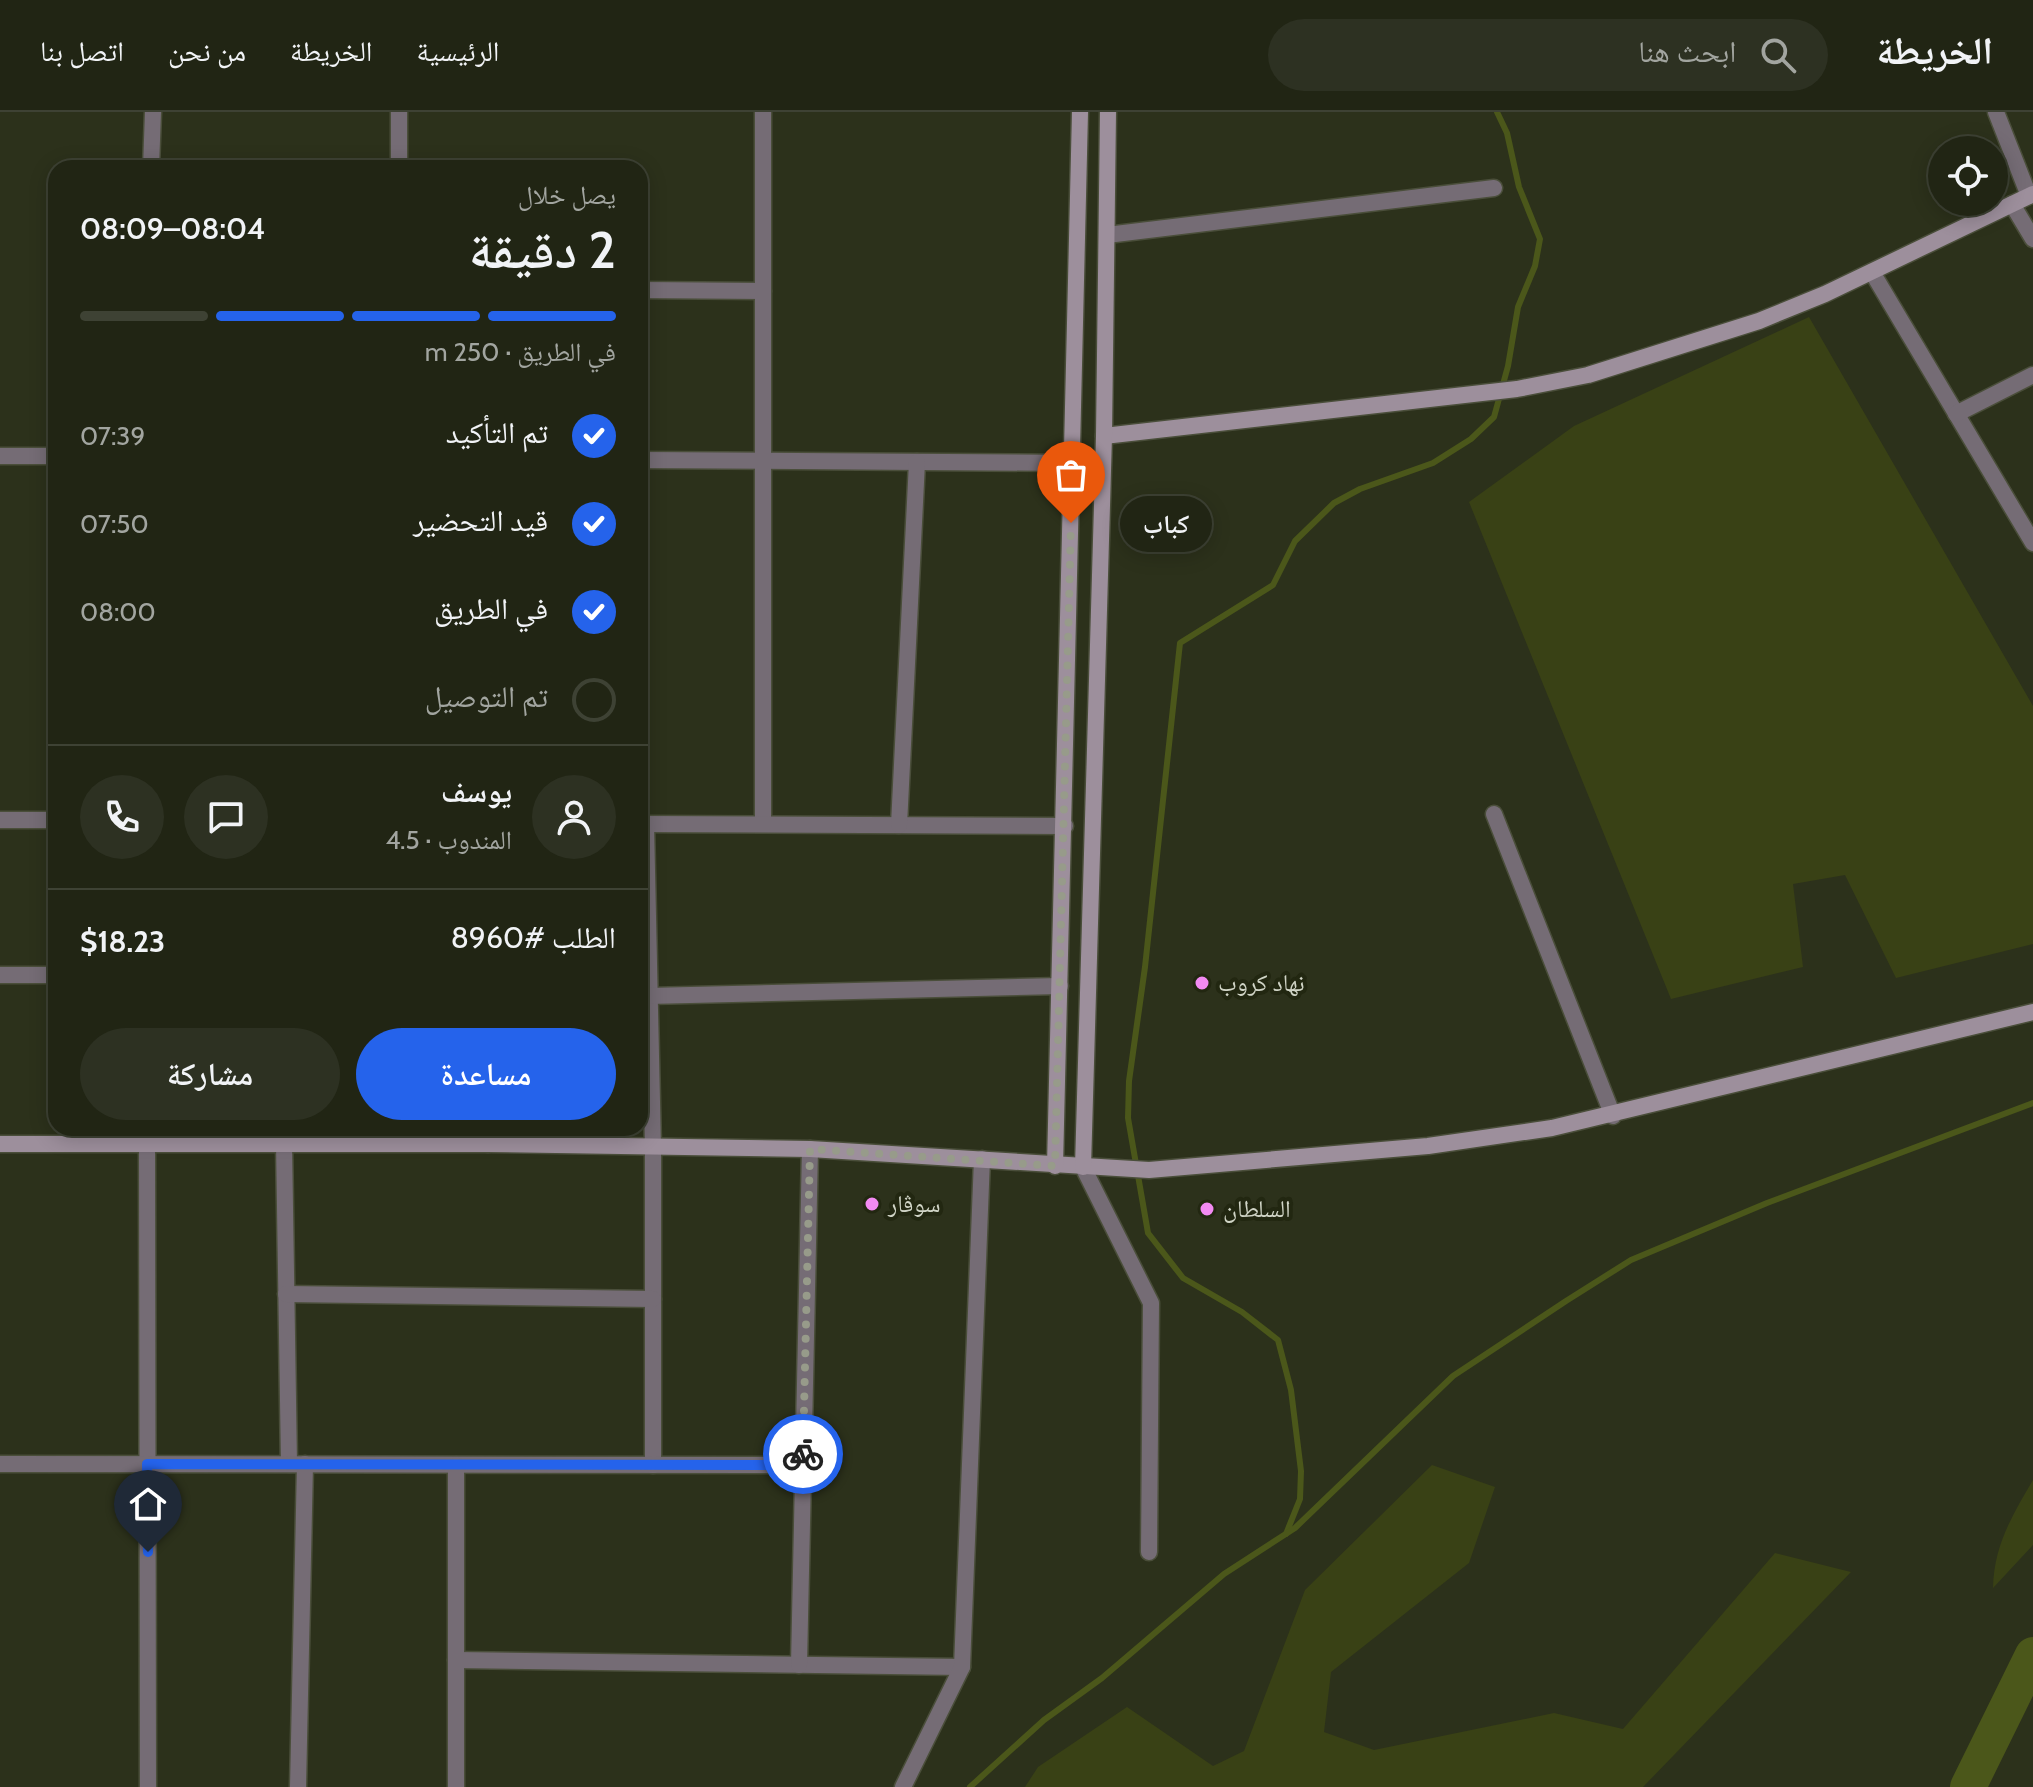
<!DOCTYPE html>
<html lang="ar">
<meta charset="utf-8">
<style>
:root{--surface:#212514;--page:#2d3122;--text:#f1f3f6;--muted:#a2a5a0;--line:#3e4234;--accent:#2563eb}
body{margin:0;font-family:Cabin,"Noto Naskh Arabic",sans-serif;background:var(--page);color:var(--text);direction:rtl;height:100vh;display:flex;flex-direction:column;font-size:30px;white-space:nowrap}
*{box-sizing:border-box;margin:0}
p{font-size:26px;color:var(--muted)}
.icon{flex:none;width:44px;height:44px;fill:none;stroke:currentColor;stroke-width:2;stroke-linecap:round;stroke-linejoin:round}
.map{position:relative;flex:1;overflow:hidden;direction:ltr}
.drawer{position:absolute;left:48px;top:48px;width:600px;height:976px;display:flex;flex-direction:column;background:var(--surface);border-radius:24px;box-shadow:0 4px 20px #0003,0 0 0 2px var(--line);direction:rtl}
.drawer>*{flex:none}
.tools{position:absolute;left:1928px;top:24px;display:grid;gap:16px}
.tools a{display:grid;place-items:center;width:80px;height:80px;border-radius:50%;background:var(--surface);box-shadow:0 4px 20px #0003,0 0 0 2px var(--line);font-size:40px}
.pin{position:absolute;display:grid;place-items:center;width:68px;height:68px;color:#fff;margin:-82px -34px;border-radius:50% 50% 50% 0;rotate:-45deg;box-shadow:0 0 8px #0007}
.pin .icon{rotate:45deg}
.courier{position:absolute;display:grid;place-items:center;width:80px;height:80px;margin:-40px;border:6px solid #2563eb;border-radius:50%;background:#fff;color:#222;box-shadow:0 2px 10px #0007}
.bubble{position:absolute;height:56px;border-radius:28px;background:var(--surface);box-shadow:0 4px 20px #0003,0 0 0 2px var(--line);font-size:26px;font-weight:600;line-height:56px;text-align:center;direction:rtl}
.head em{font-style:normal;font-weight:600}
.head div{display:flex;flex-direction:column-reverse}
.head{display:flex;align-items:center;justify-content:space-between;height:136px;padding:0 32px}
h1{font-size:52px;font-weight:600;line-height:60px}
.bar{display:grid;grid-template-columns:repeat(4,1fr);gap:12px 8px;align-content:center;height:96px;padding:0 32px}
.bar i{height:10px;border-radius:6px;background:var(--line)}
.bar .selected{background:var(--accent)}
.bar p{grid-column:span 4}
.line{display:flex;align-items:center;gap:20px;padding:0 32px;border-top:2px solid var(--line)}
.line div{flex:1}
.round{display:grid;place-items:center;flex:none;width:84px;height:84px;border-radius:42px;background:var(--page)}
ol{padding:0 32px;list-style:none}
li{display:flex;align-items:center;gap:24px;height:88px}
li p{margin-inline-start:auto}
li .icon{padding:8px;border-radius:50%;background:var(--accent);color:#fff;stroke-width:4}
li:last-child{color:var(--muted)}
li i{width:44px;height:44px;border:4px solid var(--line);border-radius:50%}
.button{display:flex;gap:16px;margin-top:auto;padding:16px 32px}
.button a{flex:1;height:92px;border-radius:48px;background:var(--accent);color:#fff;font-size:32px;font-weight:600;line-height:92px;text-align:center}
.button a+a{background:var(--page);color:var(--text)}
header{display:flex;align-items:center;gap:48px;box-sizing:border-box;height:112px;padding:0 40px;background:var(--surface);border-bottom:2px solid var(--line)}
header strong{font-size:38px}
nav{display:flex;gap:44px;margin-inline-start:auto;font-size:28px}
.search{width:560px;height:72px;background:var(--page);display:flex;align-items:center;gap:20px;box-sizing:border-box;padding:0 28px;border-radius:44px;color:var(--muted);font-size:30px}
.map>svg:first-child{display:block}
.green{fill:#394115}
.lines{fill:none;stroke-linecap:round;stroke-linejoin:round}
.stream{stroke:#4b571a;stroke-width:6}
.river{stroke:#4b571a;stroke-width:36}
.street-casing{stroke:#4a4e3a;stroke-width:19}
.secondary-casing{stroke:#4a4e3a;stroke-width:19}
.street{stroke:#756c75;stroke-width:16}
.secondary{stroke:#9d8f9c;stroke-width:16}
.done{stroke:#979b8a;stroke-width:8;stroke-dasharray:0 14.4}
.route{stroke:#2563eb;stroke-width:10}
.poi-dot{fill:#f28af2;stroke:#222711;stroke-width:3}
.labels{text-anchor:middle;stroke-width:8;stroke-linejoin:round;paint-order:stroke}
.poi-label{font-size:24px;fill:#d0d4c6;stroke:#222711;text-anchor:start}
</style>
<header>
<strong>الخريطة</strong>
<div class="search"><svg class="icon" aria-label="search" viewBox="0 0 24 24"><circle cx="10" cy="10" r="6"/><path d="M15 15l6 6"/></svg>ابحث هنا</div>
<nav><a>الرئيسية</a><a>الخريطة</a><a>من نحن</a><a>اتصل بنا</a></nav>
</header>
<div class="map">
<svg width="2033" height="1675" viewBox="0 0 2033 1675">
<rect width="100%" height="100%" fill="#2c311b"/>
<g class="green">
<path d="M1809 205 2033 594V832L1896 866 1845 763 1793 772 1803 855 1671 887 1469 390 1574 314Z"/>
<path d="M1432 1353 1495 1375 1469 1451 1331 1560 1324 1620 1374 1638 1554 1601 1623 1617 1775 1441 1851 1460 1643 1675H1025L1038 1655 1127 1595 1213 1654 1244 1639 1305 1478Z"/>
<path d="M2033 1368V1433L1993 1476C1994 1433 2012 1404 2033 1368Z"/>
</g>
<g class="lines">
<g class="stream">
<path d="M1286 1422 1300 1387 1301 1359 1291 1278 1278 1228 1242 1200 1183 1166 1148 1121 1128 1006 1129 969 1145 855 1180 531 1273 473 1295 429 1334 391 1360 377 1433 351 1471 327 1494 305 1508 254 1518 195 1535 154 1540 127 1519 75 1507 21 1497 0"/>
<path d="M970 1675 1044 1608 1102 1566 1224 1462 1295 1416 1453 1264 1566 1189 1631 1148 1767 1091 2033 991"/>
</g>
<path class="river" d="M1968 1675 2033 1543"/>
<g class="street-casing">
<g id="street">
<path d="M1996 0 2029 84"/>
<path d="M151 56 153 0"/>
<path d="M399 56V0"/>
<path d="M2012 92 2033 127"/>
<path d="M1107 123 1494 76"/>
<path d="M1872 160 2033 431"/>
<path d="M640 178 763 179"/>
<path d="M1956 302 2033 263"/>
<path d="M0 344H56"/>
<path d="M640 348 1072 351"/>
<path d="M1494 702 1613 1004"/>
<path d="M0 708H56"/>
<path d="M763 710V0"/>
<path d="M640 712 1065 714"/>
<path d="M646 712 653 1036V1353"/>
<path d="M899 713 917 350"/>
<path d="M0 863H56"/>
<path d="M648 884 1060 874"/>
<path d="M488 1016V1032"/>
<path d="M284 1031 289 1352"/>
<path d="M147 1032 148 1675"/>
<path d="M1083 1055 1151 1191 1149 1440"/>
<path d="M286 1182 653 1187"/>
<path d="M0 1352 803 1353"/>
<path d="M456 1548 962 1555"/>
<path d="M799 1553 810 1037"/>
<path d="M298 1675 305 1352"/>
<path d="M456 1675V1353"/>
<path d="M903 1675 962 1555 982 1047"/>
</g>
</g>
<g class="secondary-casing">
<g id="secondary">
<path d="M1104 324 1517 277 1588 263 1759 209 1825 182 2033 82"/>
<path d="M0 1032H488L810 1037 1149 1058 1428 1034 1552 1016 2033 900"/>
<path d="M1055 1054 1080 0"/>
<path d="M1083 1055 1104 324 1108 0"/>
</g>
</g>
<use href="#street" class="street"/>
<use href="#secondary" class="secondary"/>
</g>
<g class="lines">
<path class="done" d="M803 1342 810 1037 1055 1054 1071 411"/>
<path class="route" d="M148 1440 147 1352 803 1353V1342"/>
</g>
<g class="poi-dot">
<circle cx="1202" cy="871" r="8"/>
<circle cx="872" cy="1092" r="8"/>
<circle cx="1207" cy="1097" r="8"/>
</g>
<g class="labels">
<g class="poi-label">
<text x="1218" y="879">نهاد كروب</text>
<text x="888" y="1100">سوڤار</text>
<text x="1223" y="1105">السلطان</text>
</g>
</g>
</svg>
<div class="tools">
<a><svg class="icon" aria-label="locate" viewBox="0 0 24 24"><circle cx="12" cy="12" r="6"/><path d="M12 2v4M12 18v4M2 12h4M18 12h4"/></svg></a>
</div>
<div class="pin" style="left:1071px;top:411px;background:#ea580c"><svg class="icon" aria-label="bag" viewBox="0 0 24 24"><path d="M5 8h14l-1 12H6zM9 8a3 3 0 0 1 6 0"/></svg></div>
<div class="pin" style="left:148px;top:1440px;background:#1f2937"><svg class="icon" aria-label="home" viewBox="0 0 24 24"><path d="M3 11l9-7 9 7M6 9v11h12V9"/></svg></div>
<div class="courier" style="left:803px;top:1342px"><svg class="icon" aria-label="bike" viewBox="0 0 24 24"><circle cx="6" cy="16" r="4"/><circle cx="18" cy="16" r="4"/><path d="M6 16l4-8h5l3 8M10 8l3 8H6M13 5h3"/></svg></div>
<div class="bubble" style="left:1120px;top:384px;width:92px">كباب</div>
<section class="drawer">
<div class="head"><div><h1>2 دقيقة</h1><p>يصل خلال</p></div><em>08:04–08:09</em></div>
<div class="bar"><i class="selected"></i><i class="selected"></i><i class="selected"></i><i></i><p>في الطريق · 250 m</p></div>
<ol>
<li><svg class="icon" aria-label="check" viewBox="0 0 24 24"><path d="M5 12l5 5 9-10"/></svg>تم التأكيد<p>07:39</p></li>
<li><svg class="icon" aria-label="check" viewBox="0 0 24 24"><path d="M5 12l5 5 9-10"/></svg>قيد التحضير<p>07:50</p></li>
<li><svg class="icon" aria-label="check" viewBox="0 0 24 24"><path d="M5 12l5 5 9-10"/></svg>في الطريق<p>08:00</p></li>
<li><i></i>تم التوصيل</li>
</ol>
<div class="line" style="height:144px"><a class="round"><svg class="icon" aria-label="person" viewBox="0 0 24 24"><circle cx="12" cy="8" r="4"/><path d="M4 21q1-7 8-7t8 7"/></svg></a><div><b>يوسف</b><p>المندوب · 4.5</p></div><a class="round"><svg class="icon" aria-label="chat" viewBox="0 0 24 24"><path d="M4 5h16v11H9l-5 4z"/></svg></a><a class="round"><svg class="icon" aria-label="phone" viewBox="0 0 24 24"><path d="M5 4h4l2 5-3 2q2 4 5 5l2-3 5 2v4C11 20 4 13 5 4z"/></svg></a></div>
<div class="line" style="height:104px"><div>الطلب #8960</div><b>$18.23</b></div>
<div class="button"><a>مساعدة</a><a>مشاركة</a></div>
</section>
</div>
